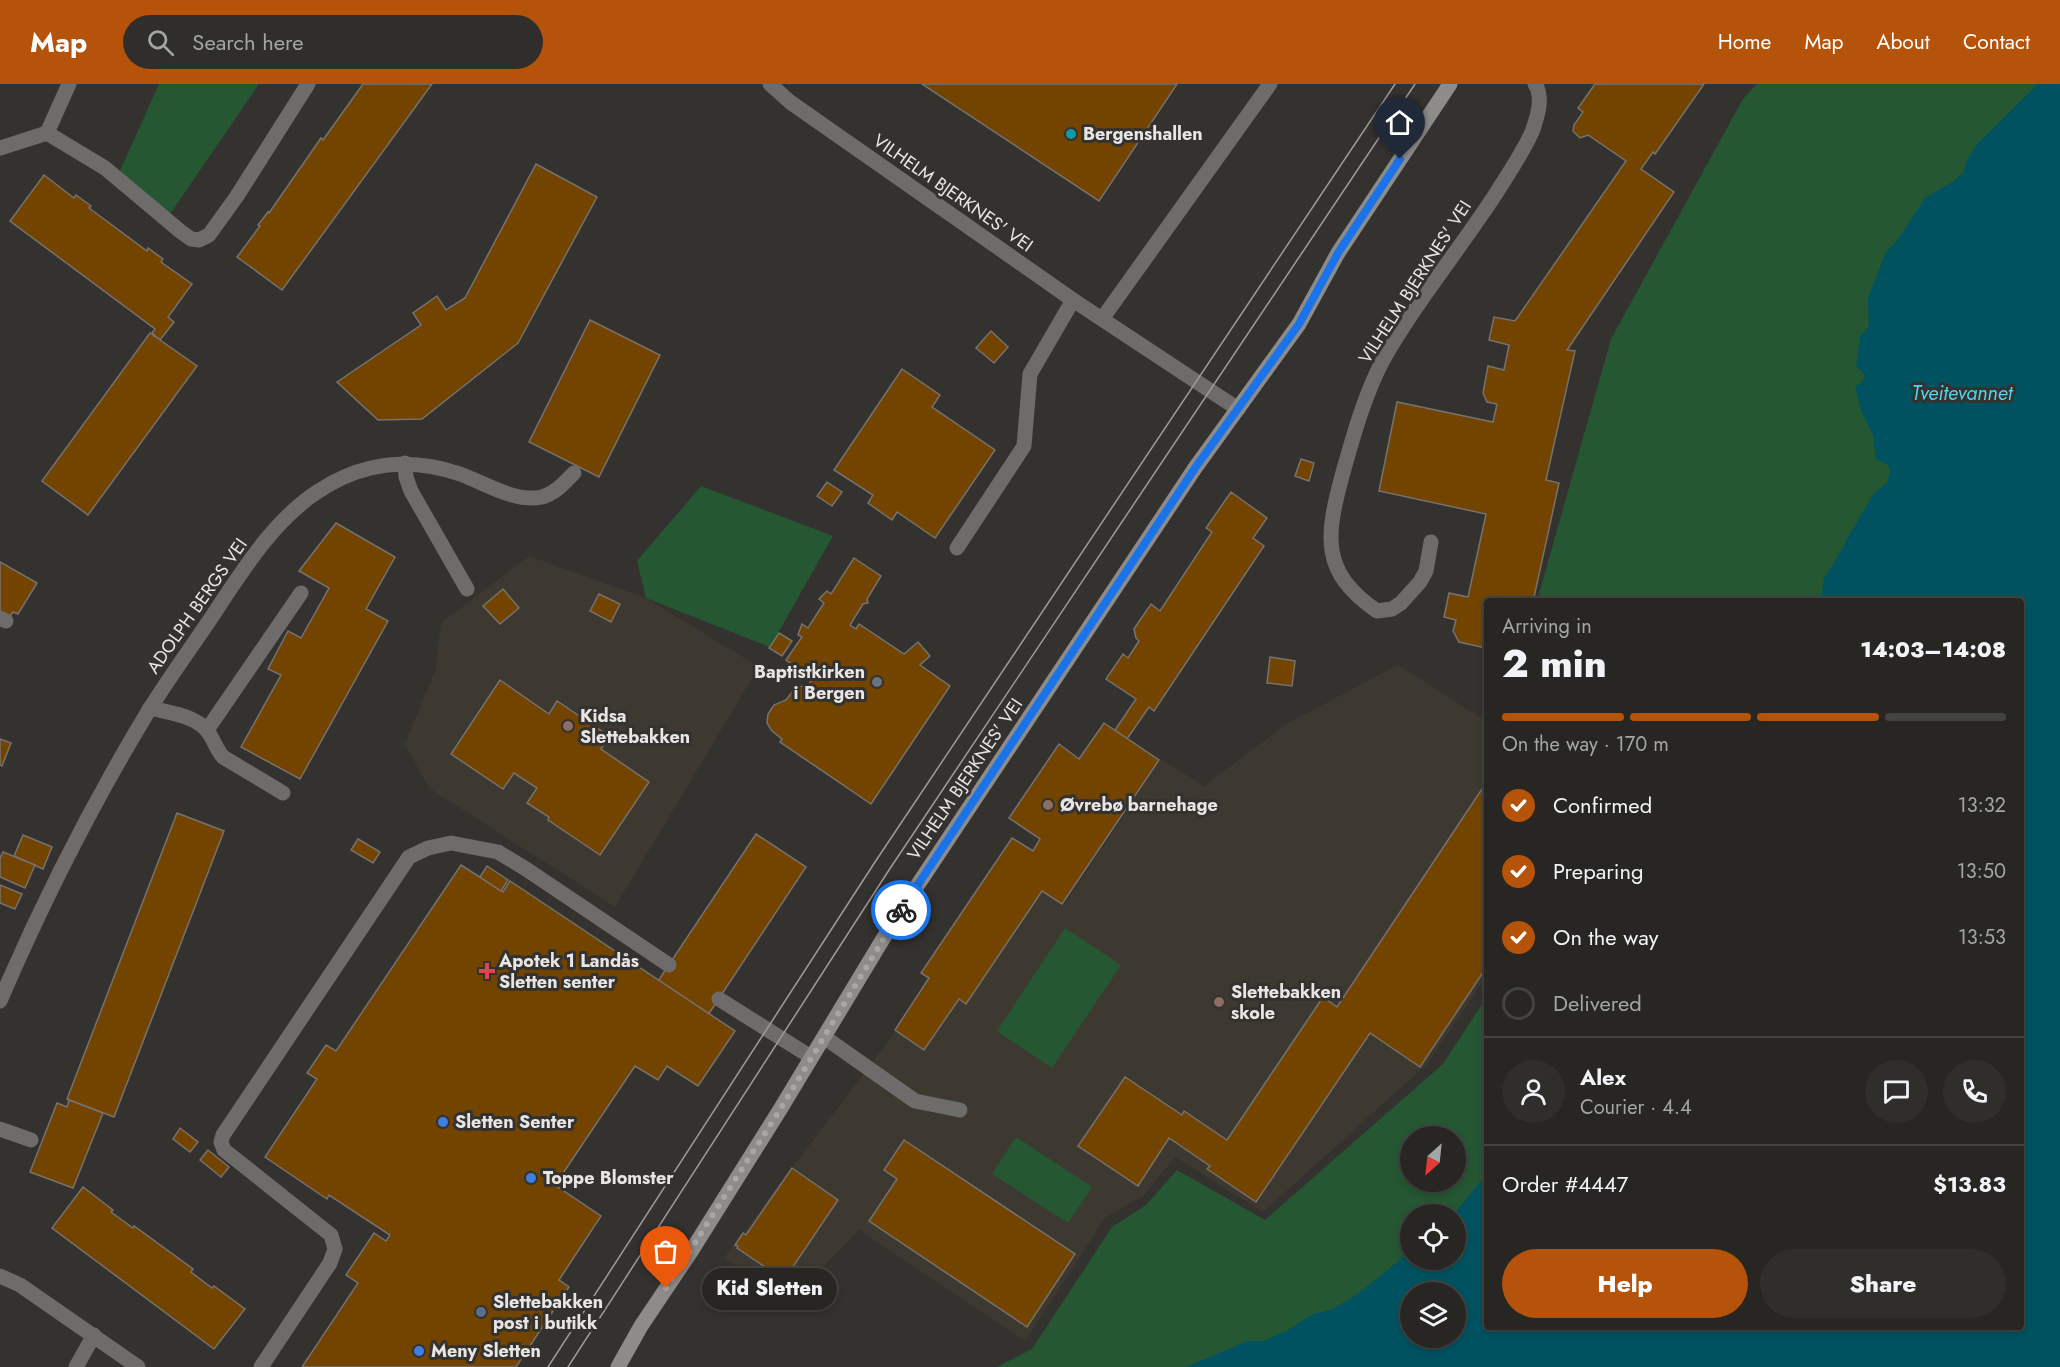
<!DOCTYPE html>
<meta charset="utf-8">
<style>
:root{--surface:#272623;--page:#2f2e2b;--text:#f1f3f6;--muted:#a4a5a6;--line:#434341;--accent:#b45309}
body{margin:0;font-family:Jost,sans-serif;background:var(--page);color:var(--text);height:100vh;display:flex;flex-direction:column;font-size:22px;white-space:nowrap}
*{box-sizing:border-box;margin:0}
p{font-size:20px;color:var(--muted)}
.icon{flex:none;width:33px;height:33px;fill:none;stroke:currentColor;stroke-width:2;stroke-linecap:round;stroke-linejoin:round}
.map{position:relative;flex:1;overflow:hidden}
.sheet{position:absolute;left:1484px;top:514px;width:540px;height:732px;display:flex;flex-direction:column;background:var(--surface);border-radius:6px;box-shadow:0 3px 9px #0003,0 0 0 2px var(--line)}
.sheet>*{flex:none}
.needle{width:39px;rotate:207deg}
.controls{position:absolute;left:1400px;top:1042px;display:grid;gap:12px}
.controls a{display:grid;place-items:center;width:66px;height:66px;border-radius:50%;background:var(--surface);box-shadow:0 3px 9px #0003,0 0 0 2px var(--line);font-size:30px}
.pin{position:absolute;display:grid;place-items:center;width:51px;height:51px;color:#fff;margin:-62px -26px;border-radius:50% 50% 50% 0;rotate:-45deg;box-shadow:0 0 6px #0007}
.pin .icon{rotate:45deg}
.courier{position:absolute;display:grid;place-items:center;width:60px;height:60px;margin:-30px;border:4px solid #1a73e8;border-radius:50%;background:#fff;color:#222;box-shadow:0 2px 8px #0007}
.bubble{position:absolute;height:42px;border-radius:21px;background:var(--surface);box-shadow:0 3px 9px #0003,0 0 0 2px var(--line);font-size:20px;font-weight:800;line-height:42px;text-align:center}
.overview em{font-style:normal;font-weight:800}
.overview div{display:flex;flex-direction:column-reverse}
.overview{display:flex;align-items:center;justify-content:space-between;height:102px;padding:0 18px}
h1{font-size:39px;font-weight:800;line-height:45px}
.bar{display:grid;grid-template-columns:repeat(4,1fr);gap:9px 6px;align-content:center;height:72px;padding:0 18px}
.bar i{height:8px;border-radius:4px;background:var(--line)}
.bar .current{background:var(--accent)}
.bar p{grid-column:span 4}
.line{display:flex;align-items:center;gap:15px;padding:0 18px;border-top:2px solid var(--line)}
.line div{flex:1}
.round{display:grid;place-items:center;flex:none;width:63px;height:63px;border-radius:32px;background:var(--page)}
ol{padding:0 18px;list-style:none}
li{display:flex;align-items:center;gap:18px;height:66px}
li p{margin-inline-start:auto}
li .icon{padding:6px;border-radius:50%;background:var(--accent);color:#fff;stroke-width:4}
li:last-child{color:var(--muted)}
li i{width:33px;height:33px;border:3px solid var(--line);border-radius:50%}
.action{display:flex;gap:12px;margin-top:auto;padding:12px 18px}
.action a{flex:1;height:69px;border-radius:36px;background:var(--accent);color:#fff;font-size:24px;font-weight:800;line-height:69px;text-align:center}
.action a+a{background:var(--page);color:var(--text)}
header{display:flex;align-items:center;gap:36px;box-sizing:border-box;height:84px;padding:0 30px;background:var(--accent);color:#fff}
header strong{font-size:28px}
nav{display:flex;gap:33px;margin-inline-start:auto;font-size:21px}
.search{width:420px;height:54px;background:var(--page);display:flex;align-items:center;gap:15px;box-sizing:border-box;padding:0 21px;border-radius:33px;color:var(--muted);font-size:22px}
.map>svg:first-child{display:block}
.built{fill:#3e3930}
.green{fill:#255733;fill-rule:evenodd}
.water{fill:#005260;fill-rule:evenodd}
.building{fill:#724400;stroke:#75726f;stroke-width:1.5}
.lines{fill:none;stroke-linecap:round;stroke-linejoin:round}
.service{stroke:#6d6c6a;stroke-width:15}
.minor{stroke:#6d6c6a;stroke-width:15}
.tertiary{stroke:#6d6c6a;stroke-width:15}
.secondary{stroke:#8d8c8a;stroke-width:15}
.tram{stroke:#9e9c9a;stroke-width:1.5}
.done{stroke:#a8a7a5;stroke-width:6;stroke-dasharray:0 10.8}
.route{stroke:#1a73e8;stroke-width:8}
.culture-dot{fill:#0f9aa8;stroke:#34322f;stroke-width:2}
.worship-dot{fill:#6b7280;stroke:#34322f;stroke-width:2}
.education-dot{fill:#8d6e63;stroke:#34322f;stroke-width:2}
.health-dot{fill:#e0444e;stroke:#34322f;stroke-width:2}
.shop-dot{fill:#3f7fe0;stroke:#34322f;stroke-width:2}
.service-dot{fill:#5c6f8a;stroke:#34322f;stroke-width:2}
.labels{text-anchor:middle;stroke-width:6;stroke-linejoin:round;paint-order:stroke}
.poi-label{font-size:18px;font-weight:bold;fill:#e7e6e4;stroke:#34322f;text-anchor:start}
.street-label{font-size:18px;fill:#e7e6e4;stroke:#34322f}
.water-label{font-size:20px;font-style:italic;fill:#4fd4ef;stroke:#34322f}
</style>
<header>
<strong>Map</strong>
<div class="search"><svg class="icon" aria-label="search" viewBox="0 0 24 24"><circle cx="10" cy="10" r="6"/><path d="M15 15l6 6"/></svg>Search here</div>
<nav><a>Home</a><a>Map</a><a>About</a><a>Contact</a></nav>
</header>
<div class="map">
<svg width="2060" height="1283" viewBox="0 0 2060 1283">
<rect width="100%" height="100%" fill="#34322f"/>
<g class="built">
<path d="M529 472 646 514 759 583 615 823 429 704 405 660 436 584 441 539Z"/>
<path d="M1398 581 1486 637V893L1426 981 1263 1128 1175 1073 1143 1112 1105 1134 1025 1257 859 1146 790 1216 724 1174 896 947 925 966 959 916 967 920 1042 808 1064 821 1161 675 1204 702 1288 639Z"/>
</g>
<g class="green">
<path d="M159 0H259L170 130 119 89Z"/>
<path d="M1757 0H2060V1283H997L1032 1265 1112 1143 1146 1121 1177 1086 1265 1136 1443 980 1486 914V1244H2020V518L1537 517 1611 255 1743 15ZM1410 1053H1455V1098H1410ZM1410 1131H1455V1176H1410ZM1410 1209H1455V1254H1410Z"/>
<path d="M701 402 833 452 770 563 646 514 637 477Z"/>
<path d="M1065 844 1121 881 1052 984 997 947Z"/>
<path d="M1016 1053 1092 1103 1068 1139 992 1090Z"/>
</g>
<path class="water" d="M2038 0H2060V1283H1186L1247 1257H1264L1288 1246 1313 1230 1333 1225 1359 1209 1407 1170 1410 1169V1176H1455V1131H1453L1486 1091V1244H2020V518L1821 517 1824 494 1845 461 1847 455 1874 409 1887 399 1890 387 1888 381 1876 375 1873 351 1861 327 1855 302 1862 299 1865 291 1856 282 1860 253 1869 242 1868 214 1886 168 1896 158 1925 114 1954 97 1964 88 1965 80 1976 61ZM1410 1209H1455V1254H1410Z"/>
<g class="building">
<path d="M363 0H432L282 206 237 173 260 142 258 141 268 128 269 129 321 54 323 56Z"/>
<path d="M922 0H1177L1099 117Z"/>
<path d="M1595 0H1704L1655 70 1653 68 1641 85 1674 108 1567 266 1575 267 1546 396 1559 399 1533 518H1486V564L1459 558 1453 547 1456 536 1444 533 1449 509 1468 513 1486 430 1379 407 1397 318 1493 338 1497 320 1487 318 1483 309 1488 282 1504 286 1509 261 1489 256 1494 233 1515 237 1626 77 1588 51 1580 54 1573 47 1574 41 1583 28 1578 24Z"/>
<path d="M536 80 597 113 518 259 422 335 378 336 337 298 421 241 413 229 437 212 446 226 465 214Z"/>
<path d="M44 91 74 114 76 111 91 122 89 124 147 167 148 164 163 175 161 178 192 200 168 233 174 238 160 256 152 249 155 245 10 137Z"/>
<path d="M590 236 660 271 599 393 529 358Z"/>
<path d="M991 247 1008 263 994 279 976 264Z"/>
<path d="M150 249 197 282 88 431 42 397Z"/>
<path d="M902 285 940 311 932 323 995 366 935 454 897 428 892 436 868 419 873 411 834 386Z"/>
<path d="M1301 375 1314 379 1309 397 1295 392Z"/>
<path d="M827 398 842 408 832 422 817 412Z"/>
<path d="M1231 408 1267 434 1253 454 1264 462 1154 627 1149 623 1127 655 1115 646 1136 615 1106 595 1123 570 1128 574 1139 557 1136 554 1134 545 1151 520 1160 527 1212 448 1206 444Z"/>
<path d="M336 439 395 473 366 525 388 537 300 695 241 663 281 591 268 585 288 547 301 554 329 504 299 487Z"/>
<path d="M854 474 881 492 867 515 868 519 863 520 850 541 856 545 859 540 904 570 918 558 930 572 920 581 950 602 871 720 780 658 782 655 772 647 767 639 768 630 774 621 786 616 797 602 807 603 813 594 786 576 802 553 798 551 802 540 808 544 824 519 819 515 827 507 831 510Z"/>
<path d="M0 478 37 499 18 530 13 528 9 534 0 528Z"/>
<path d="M503 505 519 524 500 540 483 522Z"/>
<path d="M599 510 620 520 611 538 590 527Z"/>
<path d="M779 549 792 557 782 572 769 564Z"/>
<path d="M1270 573 1295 577 1292 602 1267 599Z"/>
<path d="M500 596 549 630 557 617 609 652 601 665 649 698 600 771 548 736 549 733 527 719 537 704 514 689 503 705 451 670Z"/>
<path d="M1104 639 1159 676 1062 820 1042 807 966 920 959 915 924 966 895 946 929 894 921 889 1012 754 1033 767 1040 755 1009 734 1059 660 1079 675Z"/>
<path d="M0 655 11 659 2 682 0 681Z"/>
<path d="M1486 699V884L1420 983 1370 949 1256 1118 1207 1085 1210 1082 1169 1054 1138 1102 1078 1062 1125 993 1182 1031 1184 1027 1227 1056 1323 913 1337 923Z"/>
<path d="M177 729 224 747 114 1033 67 1015Z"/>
<path d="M756 750 806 783 708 931 658 897Z"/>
<path d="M23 751 52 763 43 785 14 772Z"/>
<path d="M358 755 380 768 373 779 351 766Z"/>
<path d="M3 768 35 781 25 804 0 793V774Z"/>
<path d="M461 781 503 808 510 797 735 947 698 1002 667 982 658 996 635 982 555 1101 601 1132 559 1196 569 1203 516 1283H302L358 1199 346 1191 374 1149 386 1157 390 1151 329 1111 327 1115 265 1073 317 995 307 989 326 961 336 967Z"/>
<path d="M487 782 508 796 501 807 480 793Z"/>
<path d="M0 801 22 810 15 825 0 819Z"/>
<path d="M69 1016 103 1029 73 1104 30 1088 57 1019 67 1023Z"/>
<path d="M180 1044 198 1058 190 1068 173 1055Z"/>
<path d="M904 1056 1075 1170 1027 1243 869 1137 897 1095 884 1086Z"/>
<path d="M208 1066 229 1083 221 1093 200 1076Z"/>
<path d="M792 1084 838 1116 784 1196 737 1164 738 1162 735 1161 743 1149 746 1151Z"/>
<path d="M83 1103 113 1126 111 1128 133 1144 134 1142 193 1185 191 1188 212 1204 214 1202 245 1225 214 1265 52 1144Z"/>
</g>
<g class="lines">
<g class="service">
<path d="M69 0 47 49 105 84 180 147 191 155 199 156 209 151 237 112 308 0"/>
<path d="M770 0 790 18 1073 216 1238 325"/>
<path d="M1102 235 1270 0"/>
<path d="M405 379 406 393 411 407 467 505"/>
<path d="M957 464 1024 362 1030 290 1073 216"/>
<path d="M0 534 6 537"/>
<path d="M150 624C168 628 197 632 208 648 214 656 216 665 223 673L283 709"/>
<path d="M207 646 301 509"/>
<path d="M719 915 811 973"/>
<path d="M824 953 915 1017 960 1026"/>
<path d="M0 1045 31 1056"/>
<path d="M76 1283 94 1251"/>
<path d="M261 1283 330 1179 335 1165 331 1151 224 1066 221 1058 223 1051 409 773 428 764 451 759 498 768 526 785 669 881"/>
</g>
<g class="minor">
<path d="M0 64 47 49"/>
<path d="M1431 458 1426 487 1420 498 1401 519 1392 525 1377 527C1320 488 1326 452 1342 392 1353 353 1364 312 1383 276 1416 218 1459 166 1495 111 1508 90 1522 70 1532 48 1537 34 1544 14 1535 0"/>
<path d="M0 917C43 817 92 720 149 626 167 597 188 568 207 540 238 494 270 439 317 408 332 398 353 388 371 384 402 377 430 380 460 390 485 399 515 419 542 413 556 409 564 399 574 389"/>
</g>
<path class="tertiary" d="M0 1192 20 1201 138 1283"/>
<path class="secondary" d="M618 1283 641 1242 692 1166 781 1024 895 835 1195 384 1299 240 1338 169 1450 0"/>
<g class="tram">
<path d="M548 1283 875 778 1395 0"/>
<path d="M568 1283 889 786 1415 0"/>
</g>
</g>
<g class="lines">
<path class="done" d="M666 1204 781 1024 901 826"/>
<path class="route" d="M901 826 1195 384 1299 240 1338 169 1400 75"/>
</g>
<circle class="culture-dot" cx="1071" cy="50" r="6"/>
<circle class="worship-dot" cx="877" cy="598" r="6"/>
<g class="education-dot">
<circle cx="568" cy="642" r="6"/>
<circle cx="1048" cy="721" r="6"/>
<circle cx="1219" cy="918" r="6"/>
</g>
<path class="health-dot" d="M484 878h6v6h6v6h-6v6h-6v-6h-6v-6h6z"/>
<g class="shop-dot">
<circle cx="443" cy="1038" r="6"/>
<circle cx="531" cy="1094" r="6"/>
<circle cx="419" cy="1267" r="6"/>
</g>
<circle class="service-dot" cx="481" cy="1228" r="6"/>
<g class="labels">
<g class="poi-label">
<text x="1083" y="56">Bergenshallen</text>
<text x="865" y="594" text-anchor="end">Baptistkirken<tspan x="865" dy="21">i Bergen</tspan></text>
<text x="580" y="638">Kidsa<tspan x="580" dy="21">Slettebakken</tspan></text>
<text x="1060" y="727">Øvrebø barnehage</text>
<text x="499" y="883">Apotek 1 Landås<tspan x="499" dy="21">Sletten senter</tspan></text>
<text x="1231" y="914">Slettebakken<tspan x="1231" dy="21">skole</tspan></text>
<text x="455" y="1044">Sletten Senter</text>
<text x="543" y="1100">Toppe Blomster</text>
<text x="493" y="1224">Slettebakken<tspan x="493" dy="21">post i butikk</tspan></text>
<text x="431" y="1273">Meny Sletten</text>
</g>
<g class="street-label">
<text transform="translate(953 109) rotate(35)" y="6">VILHELM BJERKNES' VEI</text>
<text transform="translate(1415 198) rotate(-57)" y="6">VILHELM BJERKNES' VEI</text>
<text transform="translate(197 522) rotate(-55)" y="6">ADOLPH BERGS VEI</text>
<text transform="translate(965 695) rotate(-56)" y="6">VILHELM BJERKNES' VEI</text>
</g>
<g class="water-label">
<text x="1962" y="316">Tveitevannet</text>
</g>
</g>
</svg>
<div class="controls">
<a><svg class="needle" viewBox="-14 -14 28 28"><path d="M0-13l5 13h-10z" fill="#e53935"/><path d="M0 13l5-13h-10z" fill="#a4a5a6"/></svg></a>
<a><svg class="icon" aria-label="locate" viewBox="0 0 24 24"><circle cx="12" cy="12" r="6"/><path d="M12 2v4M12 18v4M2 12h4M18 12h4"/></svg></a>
<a><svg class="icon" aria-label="layers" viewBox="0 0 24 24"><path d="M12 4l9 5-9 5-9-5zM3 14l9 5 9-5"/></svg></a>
</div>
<div class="pin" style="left:666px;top:1204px;background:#ea580c"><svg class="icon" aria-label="bag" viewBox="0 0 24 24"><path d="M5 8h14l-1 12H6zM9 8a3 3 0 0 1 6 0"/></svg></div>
<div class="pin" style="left:1400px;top:75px;background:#1f2937"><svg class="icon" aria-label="home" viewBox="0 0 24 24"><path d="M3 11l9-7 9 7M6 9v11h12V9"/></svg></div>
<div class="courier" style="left:901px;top:826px"><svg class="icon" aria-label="bike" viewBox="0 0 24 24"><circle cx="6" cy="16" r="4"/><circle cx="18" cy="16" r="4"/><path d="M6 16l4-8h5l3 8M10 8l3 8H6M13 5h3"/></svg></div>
<div class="bubble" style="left:702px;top:1184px;width:135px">Kid Sletten</div>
<section class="sheet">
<div class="overview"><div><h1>2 min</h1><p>Arriving in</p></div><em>14:03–14:08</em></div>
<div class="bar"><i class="current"></i><i class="current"></i><i class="current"></i><i></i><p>On the way · 170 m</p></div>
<ol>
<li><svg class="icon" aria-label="check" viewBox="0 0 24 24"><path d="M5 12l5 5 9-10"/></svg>Confirmed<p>13:32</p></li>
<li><svg class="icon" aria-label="check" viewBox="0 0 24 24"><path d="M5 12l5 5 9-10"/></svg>Preparing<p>13:50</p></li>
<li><svg class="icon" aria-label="check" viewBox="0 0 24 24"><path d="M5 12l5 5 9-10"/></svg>On the way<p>13:53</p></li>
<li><i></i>Delivered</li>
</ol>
<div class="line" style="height:108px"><a class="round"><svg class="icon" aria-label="person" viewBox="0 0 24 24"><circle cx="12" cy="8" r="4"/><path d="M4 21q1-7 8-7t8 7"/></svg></a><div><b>Alex</b><p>Courier · 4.4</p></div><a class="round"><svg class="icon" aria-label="chat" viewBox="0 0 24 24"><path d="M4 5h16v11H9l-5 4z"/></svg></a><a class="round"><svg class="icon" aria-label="phone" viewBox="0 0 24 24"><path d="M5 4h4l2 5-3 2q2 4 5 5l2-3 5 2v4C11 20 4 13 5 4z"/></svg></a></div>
<div class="line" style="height:78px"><div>Order #4447</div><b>$13.83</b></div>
<div class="action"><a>Help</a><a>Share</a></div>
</section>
</div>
